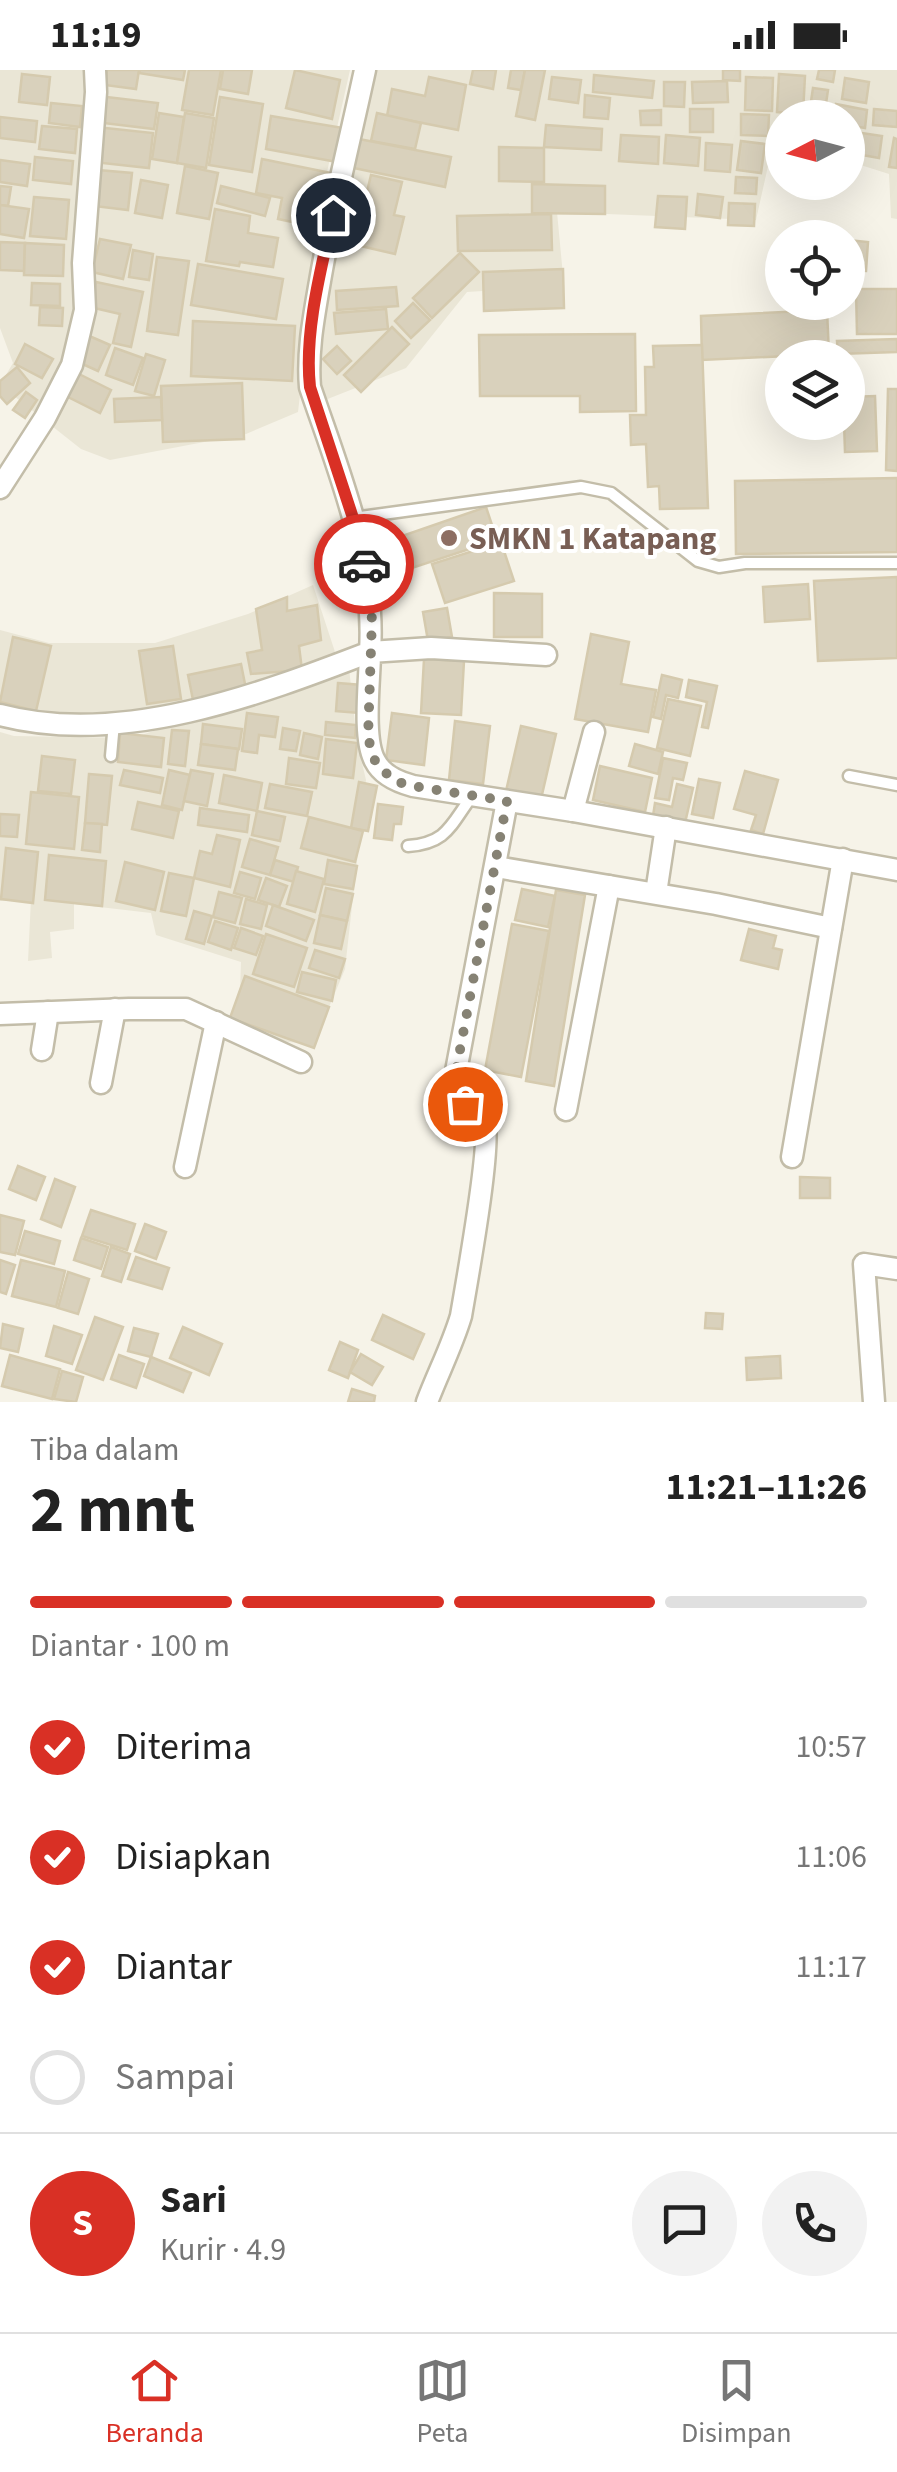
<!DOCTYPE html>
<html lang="id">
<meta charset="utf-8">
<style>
:root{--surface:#fff;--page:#f2f2f2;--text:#222;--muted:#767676;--line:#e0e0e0;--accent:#d93025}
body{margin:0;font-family:"Source Sans 3",sans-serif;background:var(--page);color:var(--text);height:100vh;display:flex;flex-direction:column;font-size:38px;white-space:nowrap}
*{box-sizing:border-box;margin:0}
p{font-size:32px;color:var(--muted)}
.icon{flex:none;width:55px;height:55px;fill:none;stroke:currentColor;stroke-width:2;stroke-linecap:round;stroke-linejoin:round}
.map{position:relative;height:1332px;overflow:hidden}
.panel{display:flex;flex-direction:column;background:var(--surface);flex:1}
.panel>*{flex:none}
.needle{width:65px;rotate:264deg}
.fabs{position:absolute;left:765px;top:30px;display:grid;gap:20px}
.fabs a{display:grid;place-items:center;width:100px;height:100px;border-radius:50%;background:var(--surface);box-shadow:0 10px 40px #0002;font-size:50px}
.pin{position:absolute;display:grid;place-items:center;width:85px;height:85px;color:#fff;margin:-42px;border:5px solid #fff;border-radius:50%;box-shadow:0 2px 10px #0007}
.courier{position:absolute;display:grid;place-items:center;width:100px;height:100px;margin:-50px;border:8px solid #d93025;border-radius:50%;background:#fff;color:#222;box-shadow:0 2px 12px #0007}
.head em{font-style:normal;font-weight:700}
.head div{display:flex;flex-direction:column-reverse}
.head{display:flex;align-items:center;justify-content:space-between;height:170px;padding:0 30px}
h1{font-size:65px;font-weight:700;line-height:75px}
.bar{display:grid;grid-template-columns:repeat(4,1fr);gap:15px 10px;align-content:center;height:120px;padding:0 30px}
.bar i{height:12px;border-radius:8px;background:var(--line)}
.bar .selected{background:var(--accent)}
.bar p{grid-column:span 4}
.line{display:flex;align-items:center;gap:25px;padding:0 30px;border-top:2px solid var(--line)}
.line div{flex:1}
.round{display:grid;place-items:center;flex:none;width:105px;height:105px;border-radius:52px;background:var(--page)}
ol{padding:0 30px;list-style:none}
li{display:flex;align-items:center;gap:30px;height:110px}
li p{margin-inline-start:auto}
li .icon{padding:10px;border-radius:50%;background:var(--accent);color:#fff;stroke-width:4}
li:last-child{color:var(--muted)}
li i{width:55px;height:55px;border:5px solid var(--line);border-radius:50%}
.status{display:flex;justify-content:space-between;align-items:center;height:70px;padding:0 50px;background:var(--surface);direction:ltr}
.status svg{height:28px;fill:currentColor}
.tab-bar{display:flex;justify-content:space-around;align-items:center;height:140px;border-top:2px solid var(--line);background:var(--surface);font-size:28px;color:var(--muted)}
.tab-bar a{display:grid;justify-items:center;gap:5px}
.tab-bar .selected{color:var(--accent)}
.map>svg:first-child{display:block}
.residential{fill:#eae6d6}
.building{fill:#d9d1bc;stroke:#d5caae;stroke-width:2.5}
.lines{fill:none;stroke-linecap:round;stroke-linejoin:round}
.service-casing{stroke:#c3bda9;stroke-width:15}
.minor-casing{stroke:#c3bda9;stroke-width:25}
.service{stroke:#fff;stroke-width:10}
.minor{stroke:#fff;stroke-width:20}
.done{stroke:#868274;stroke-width:10;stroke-dasharray:0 18}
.route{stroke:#d93025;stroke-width:12}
.education-dot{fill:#8d6e63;stroke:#fff;stroke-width:4}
.labels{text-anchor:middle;stroke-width:8;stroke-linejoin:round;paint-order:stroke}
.education-label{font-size:32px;font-weight:bold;fill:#785e54;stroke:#fff;text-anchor:start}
</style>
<div class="status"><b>11:19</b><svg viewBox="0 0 49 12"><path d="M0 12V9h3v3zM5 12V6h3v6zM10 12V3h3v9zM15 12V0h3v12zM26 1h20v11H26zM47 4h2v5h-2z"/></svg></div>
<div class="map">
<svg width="897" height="1332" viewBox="0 0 897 1332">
<rect width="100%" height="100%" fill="#f6f3e8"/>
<g class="residential">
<path d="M0 0H350L325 111 298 342 246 364 110 390 81 379 0 315 13 293 0 258Z"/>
<path d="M366 0H897V149L891 148 889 104 848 91V48H782V71L774 69 756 150 557 142 564 216 467 222 406 298 315 334 316 244Z"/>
<path d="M313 515 336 585 256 617 156 641 55 645 0 634V560L49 573H155L248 544Z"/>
<path d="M349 598 357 672 366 710 345 899 319 961 299 973 270 970 276 936 240 922 241 892 156 865 151 843 74 834V859L50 862 52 888 28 891 31 829 0 831V662L14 666 132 668Z"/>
</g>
<g class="building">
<path d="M107 0H139L136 19 105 15Z"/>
<path d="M140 0H185L183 10 139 3Z"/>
<path d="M189 0H221L213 45 182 40Z"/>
<path d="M223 0H252L248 24 220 19Z"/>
<path d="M295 0 340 10 332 49 286 38Z"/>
<path d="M473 0H496L493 19 470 14Z"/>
<path d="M511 0H525L521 20 508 18Z"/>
<path d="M525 0H545L535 50 516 46Z"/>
<path d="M723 0H740V11L723 10Z"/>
<path d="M819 0H835L833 12 817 9Z"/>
<path d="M22 4 50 7 47 35 19 32Z"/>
<path d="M779 4 805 6 803 44 777 42Z"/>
<path d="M594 5 654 11 652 28 593 22Z"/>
<path d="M429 7 466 15 458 60 387 46 392 19 425 26Z"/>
<path d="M552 7 581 10 578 33 549 29Z"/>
<path d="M746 7 773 8 772 41 745 40Z"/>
<path d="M845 8 869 12 866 33 842 29Z"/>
<path d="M727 11 728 32 693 33 692 12Z"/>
<path d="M664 12H685L684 37 664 36Z"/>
<path d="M813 18 828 20 824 47 809 45Z"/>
<path d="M585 25 610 28 608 49 584 47Z"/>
<path d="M98 26 158 33 154 59 95 52Z"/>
<path d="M220 27 263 34 252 102 209 95Z"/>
<path d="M51 33 82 36 80 57 49 53Z"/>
<path d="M836 34 867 40 865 58 848 55V48H834Z"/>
<rect x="690" y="39" width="23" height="23"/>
<path d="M874 39 897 41V57L873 55Z"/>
<path d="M661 40V55H641L640 41Z"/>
<path d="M159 43 184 47 177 93 152 89Z"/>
<path d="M185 43 214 48 206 98 177 93Z"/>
<path d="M377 43 421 53 415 79 371 71Z"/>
<path d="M741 44 769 45 768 66 741 65Z"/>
<path d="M271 46 343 58 337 92 266 79Z"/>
<path d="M0 47 37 51 35 72 0 68Z"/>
<path d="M546 55 602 59 601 80 544 77Z"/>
<path d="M42 56 77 59 75 83 39 79Z"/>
<path d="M96 57 153 63 149 98 93 92Z"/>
<path d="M855 62 882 66 879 88 851 83Z"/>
<path d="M621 65 659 67 658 94 619 91Z"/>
<path d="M666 65 700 68 698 96 664 93Z"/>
<path d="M354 68 451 87 445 117 349 97Z"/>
<path d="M894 68 897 69V98L889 97Z"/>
<path d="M741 71 765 74 761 103 737 100Z"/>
<path d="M706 73 732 75 730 102 705 100Z"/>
<path d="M499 77 544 78V112L499 111Z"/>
<path d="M35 87 73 91 71 114 33 110Z"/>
<path d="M262 89 331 103 321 158 278 149 282 128 256 123Z"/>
<path d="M0 90 30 94 27 116 0 112Z"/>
<path d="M185 96 218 103 209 149 177 143Z"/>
<path d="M98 100 132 103 128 140 94 136Z"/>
<path d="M371 105 402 112 394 145 404 147 395 184 352 174 355 162 338 157 346 125 365 130Z"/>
<path d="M736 107 757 108 756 124 735 123Z"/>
<path d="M141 110 168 115 162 148 135 143Z"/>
<path d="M532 114 605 116V144L532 143Z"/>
<path d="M0 116 11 117 8 136 0 135Z"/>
<path d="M221 116 270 128 265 146 217 133Z"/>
<path d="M698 124 723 127 720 148 696 145Z"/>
<path d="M658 126 687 127 685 159 655 157Z"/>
<path d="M34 127 69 130 66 169 30 166Z"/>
<path d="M729 133 755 134 754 156 728 155Z"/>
<path d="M0 135 29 139 24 168 0 164Z"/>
<path d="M215 139 250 146 248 163 278 168 273 197 240 192 239 196 206 191Z"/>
<path d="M551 144 552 180 458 181 457 146Z"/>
<path d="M100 169 131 175 123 209 92 202Z"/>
<path d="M848 170 868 172 866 201 848 200Z"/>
<path d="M0 172 25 173 24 201 0 200Z"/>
<path d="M25 173 64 175 63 206 24 205Z"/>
<path d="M133 180 153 184 149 210 129 207Z"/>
<path d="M460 183 479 202 432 248 413 228Z"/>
<path d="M157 187 189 191 178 265 147 261Z"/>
<path d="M198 194 283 209 276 249 191 235Z"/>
<path d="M563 199 564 238 484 241 483 202Z"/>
<path d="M96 212 143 222 131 277 113 273 120 244 90 237Z"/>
<path d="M32 213 60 214V236L31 235Z"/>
<path d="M396 217 398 236 337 240 336 221Z"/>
<path d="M856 219H897V264H857Z"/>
<path d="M413 233 430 250 411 268 395 251Z"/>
<path d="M40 237 63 238 62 256 39 255Z"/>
<path d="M386 239 388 259 336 264 334 243Z"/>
<path d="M827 240 829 284 702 290 701 246Z"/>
<path d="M193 251 295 256 292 311 191 306Z"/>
<path d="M392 257 409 274 361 322 344 305Z"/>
<path d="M635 264 636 341 580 342V326H480L479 265Z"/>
<path d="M87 265 110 275 98 301 76 291Z"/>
<path d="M897 269V282L838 284 837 271Z"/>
<path d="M25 274 53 289 42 308 15 294Z"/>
<path d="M702 275 708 438 660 439 659 416 648 417 646 374 631 375 630 345H646L645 297H654L653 276Z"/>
<path d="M337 276 351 291 337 304 323 289Z"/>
<path d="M115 278 143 288 133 315 106 305Z"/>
<path d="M146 284 165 290 154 326 135 321Z"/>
<path d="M17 297 30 313 7 334 0 326V311Z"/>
<path d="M73 301 111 320 100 343 62 324Z"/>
<path d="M242 313 244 369 163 372 161 316Z"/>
<path d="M888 319H897V401L886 400Z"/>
<path d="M26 322 37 330 25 348 13 340Z"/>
<path d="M875 326 877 381 845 382 844 352H848V327Z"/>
<path d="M161 327 162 350 115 352 114 329Z"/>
<path d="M897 408V482L736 484 735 411Z"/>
<path d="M486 437 497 470 412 498 402 466Z"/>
<path d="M501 472 514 511 445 533 432 494Z"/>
<path d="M897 507V588L818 591 814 511Z"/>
<path d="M808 514 810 549 765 552 763 517Z"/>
<path d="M494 523 542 524V567H494Z"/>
<path d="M287 527V541L317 535 321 570 299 576 302 600 251 604 247 583 262 580 256 539Z"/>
<path d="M447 538 452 567 428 571 423 542Z"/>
<path d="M591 564 629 572 621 614 656 620 648 662 575 649Z"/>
<path d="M13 567 51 576 36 641 0 632Z"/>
<path d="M173 576 181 629 147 634 139 581Z"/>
<path d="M424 589 464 591 461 645 421 643Z"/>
<path d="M241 594 246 619 193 630 188 605Z"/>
<path d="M662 605 682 610 678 628 666 625 661 649 653 647Z"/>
<path d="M689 610 717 616 708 658 702 657 707 632 686 627Z"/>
<path d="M338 613 362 615 359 643 336 641Z"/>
<path d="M668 629 701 636 690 686 657 678Z"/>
<path d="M247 643 278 647 275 667 259 665 257 683 242 681Z"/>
<path d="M392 643 429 648 424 695 386 690Z"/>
<path d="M455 651 490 656 483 714 449 710Z"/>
<path d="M326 652 356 655 355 668 325 665Z"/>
<path d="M203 654 242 659 239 679 201 674Z"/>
<path d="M521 656 556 664 541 729 506 721Z"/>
<path d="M283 658 300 661 296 681 280 679Z"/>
<path d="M172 660 189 661 185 696 168 694Z"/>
<path d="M120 663 164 668 161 697 118 692Z"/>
<path d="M304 663 322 667 318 689 300 685Z"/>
<path d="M326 669 357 673 353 708 323 704Z"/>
<path d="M201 674 238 679 235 700 198 695Z"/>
<path d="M635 674 663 682 658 704 629 696Z"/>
<path d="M42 686 75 690 71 724 38 721Z"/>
<path d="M289 688 320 693 316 718 286 714Z"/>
<path d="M663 688 687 693 683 710 673 708 669 730 655 728Z"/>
<path d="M600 696 652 708 645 742 593 730Z"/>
<path d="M124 700 163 708 160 723 120 715Z"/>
<path d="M169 700 190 705 182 740 162 735Z"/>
<path d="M191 700 213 704 207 736 184 731Z"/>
<path d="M745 701 778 710 763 764 751 760 756 745 734 739Z"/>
<path d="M89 704 112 706 107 755 85 753Z"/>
<path d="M224 705 262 713 257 741 219 733Z"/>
<path d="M699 709 720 713 713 748 692 744Z"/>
<path d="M359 712 377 716 368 761 351 758Z"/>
<path d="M270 714 312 722 307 746 265 738Z"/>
<path d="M677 714 693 718 685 753 653 746 655 733 672 737Z"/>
<path d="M31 722 79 727 74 779 26 774Z"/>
<path d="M138 732 179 741 173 768 132 759Z"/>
<path d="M378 734 403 737 401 754H394L392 770 374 768Z"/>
<path d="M200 738 249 745 247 762 198 755Z"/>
<path d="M257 741 285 747 280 771 252 765Z"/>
<path d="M0 744 19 745 17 767 0 766Z"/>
<path d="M309 747 363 761 355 792 301 778Z"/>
<path d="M85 753 102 754 100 782 82 780Z"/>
<path d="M217 765 240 770 230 817 194 808 200 781 212 784Z"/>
<path d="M250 769 278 777 270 805 242 797Z"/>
<path d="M6 778 38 782 33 833 1 829Z"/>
<path d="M49 785 106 791 102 836 45 830Z"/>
<path d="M275 790 298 797 294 812 270 805Z"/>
<path d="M328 790 357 796 353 819 324 814Z"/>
<path d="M125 792 164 802 155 840 116 831Z"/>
<path d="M296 801 324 809 315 842 287 834Z"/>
<path d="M240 802 261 808 255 829 234 823Z"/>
<path d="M169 803 194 808 186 846 161 841Z"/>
<path d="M266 808 287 816 279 837 258 830Z"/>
<path d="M326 818 353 824 347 851 320 845Z"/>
<path d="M522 819 555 826 548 857 515 850Z"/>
<path d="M556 820 585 825 554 1016 526 1011Z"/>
<path d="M219 822 242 828 235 853 213 847Z"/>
<path d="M246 829 267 835 261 859 240 854Z"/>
<path d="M273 835 314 850 306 871 266 856Z"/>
<path d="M194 841 212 846 204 874 186 869Z"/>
<path d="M320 845 347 851 341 879 314 873Z"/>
<path d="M215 851 238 858 231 880 208 872Z"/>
<path d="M512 854 549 861 521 1007 485 1000Z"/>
<path d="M241 858 263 866 256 885 234 878Z"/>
<path d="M749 859 776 866 773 878 782 880 778 899 741 890Z"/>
<path d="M266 864 307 878 294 917 253 904Z"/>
<path d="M315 880 345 889 339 908 309 898Z"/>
<path d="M302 902 336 910 332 931 297 922Z"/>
<path d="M245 906 329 937 314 978 230 948Z"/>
<path d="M18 1096 45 1107 36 1130 9 1119Z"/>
<path d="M800 1107 830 1108V1128H800Z"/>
<path d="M55 1109 75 1117 61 1157 41 1149Z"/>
<path d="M91 1140 135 1154 127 1180 82 1166Z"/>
<path d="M0 1145 24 1151 15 1185 0 1182Z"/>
<path d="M145 1154 166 1162 156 1189 135 1181Z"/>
<path d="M25 1161 60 1171 54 1194 18 1184Z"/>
<path d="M81 1168 108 1177 101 1199 74 1190Z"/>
<path d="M111 1177 130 1184 121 1212 102 1206Z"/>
<path d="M136 1187 169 1198 162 1219 128 1209Z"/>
<path d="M0 1190 15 1195 6 1224 0 1222Z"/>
<path d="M21 1190 65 1201 56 1237 12 1226Z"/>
<path d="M68 1202 89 1209 78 1244 58 1238Z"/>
<path d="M706 1243 723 1244 722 1259 705 1258Z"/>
<path d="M383 1245 424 1264 413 1289 372 1270Z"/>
<path d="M95 1247 123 1257 103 1310 76 1300Z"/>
<path d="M3 1254 23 1259 18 1282 0 1278Z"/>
<path d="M54 1256 82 1265 72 1294 46 1286Z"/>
<path d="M183 1257 222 1274 209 1305 170 1288Z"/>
<path d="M134 1258 158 1264 151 1287 128 1281Z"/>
<path d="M340 1272 358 1280 348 1308 329 1300Z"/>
<path d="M361 1284 383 1297 372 1315 350 1302Z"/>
<path d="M10 1285 60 1299 52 1329 2 1316Z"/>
<path d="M119 1285 144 1294 136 1318 111 1309Z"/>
<path d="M780 1286 781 1308 747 1310 746 1288Z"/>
<path d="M151 1287 191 1303 183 1322 144 1306Z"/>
<path d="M62 1301 83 1307 76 1332 54 1329Z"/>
<path d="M352 1319 375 1326 374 1332H348Z"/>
</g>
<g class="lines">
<g class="service-casing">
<g id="service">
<path d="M353 448 581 417 611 423 698 491 719 497 745 493H897"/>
<path d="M111 686 114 653"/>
<path d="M849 706 897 715"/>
<path d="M408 776C447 773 450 756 472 726"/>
</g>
</g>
<g class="minor-casing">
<g id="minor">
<path d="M0 418 45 348 72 295 85 240 83 193 96 22 95 0"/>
<path d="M546 585 431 578 370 582C370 609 362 668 375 691 382 705 398 712 413 716L573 741 897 800"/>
<path d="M0 645C121 677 258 625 370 582 376 490 339 403 310 317 307 281 314 246 320 211 332 140 350 70 365 0"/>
<path d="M573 741 594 662"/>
<path d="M496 797 716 834 831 858"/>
<path d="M656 823 666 757"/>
<path d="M0 944 129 939H186L301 992"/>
<path d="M42 980 48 942"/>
<path d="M101 1013 115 939"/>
<path d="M566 1040 609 816"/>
<path d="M792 1087 843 789"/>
<path d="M185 1097 216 952"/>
<path d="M427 1332C438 1303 452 1276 461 1246 466 1216 493 1069 484 1050 478 1037 459 1034 453 1017L507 731"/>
<path d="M874 1332 864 1194 897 1199"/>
</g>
</g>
<use href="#service" class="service"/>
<use href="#minor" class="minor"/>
</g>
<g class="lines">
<path class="done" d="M364 494 372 549 368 668 376 694 395 711 412 716 507 731 453 1017 458 1028 465 1034"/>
<path class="route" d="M333 145C321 199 304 262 310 317L353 448 364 494"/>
</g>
<circle class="education-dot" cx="449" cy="468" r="10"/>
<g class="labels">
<g class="education-label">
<text x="469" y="479">SMKN 1 Katapang</text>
</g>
</g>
</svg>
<div class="fabs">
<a><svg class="needle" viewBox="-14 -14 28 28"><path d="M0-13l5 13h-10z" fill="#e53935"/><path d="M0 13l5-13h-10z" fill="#767676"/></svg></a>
<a><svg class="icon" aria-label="locate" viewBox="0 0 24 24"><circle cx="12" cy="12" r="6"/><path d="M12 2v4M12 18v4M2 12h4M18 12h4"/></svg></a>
<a><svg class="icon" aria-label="layers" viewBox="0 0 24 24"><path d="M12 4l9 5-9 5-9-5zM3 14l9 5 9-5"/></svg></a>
</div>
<div class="pin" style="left:465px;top:1034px;background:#ea580c"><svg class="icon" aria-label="bag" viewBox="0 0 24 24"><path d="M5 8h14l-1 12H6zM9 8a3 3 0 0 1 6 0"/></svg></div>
<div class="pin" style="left:333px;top:145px;background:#1f2937"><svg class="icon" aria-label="home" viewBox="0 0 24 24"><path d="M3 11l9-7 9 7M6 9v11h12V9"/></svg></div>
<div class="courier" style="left:364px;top:494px"><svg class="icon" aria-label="car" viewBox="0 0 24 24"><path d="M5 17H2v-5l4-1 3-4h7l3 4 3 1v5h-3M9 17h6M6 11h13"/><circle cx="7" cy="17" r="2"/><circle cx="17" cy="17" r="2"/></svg></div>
</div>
<section class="panel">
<div class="head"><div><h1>2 mnt</h1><p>Tiba dalam</p></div><em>11:21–11:26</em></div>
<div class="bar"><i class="selected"></i><i class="selected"></i><i class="selected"></i><i></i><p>Diantar · 100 m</p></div>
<ol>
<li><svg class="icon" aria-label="check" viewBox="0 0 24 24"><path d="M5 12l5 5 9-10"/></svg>Diterima<p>10:57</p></li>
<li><svg class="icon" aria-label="check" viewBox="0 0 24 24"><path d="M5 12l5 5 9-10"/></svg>Disiapkan<p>11:06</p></li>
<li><svg class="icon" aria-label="check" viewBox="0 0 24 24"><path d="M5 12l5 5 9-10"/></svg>Diantar<p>11:17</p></li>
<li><i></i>Sampai</li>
</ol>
<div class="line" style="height:180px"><b class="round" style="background:var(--accent);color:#fff">S</b><div><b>Sari</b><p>Kurir · 4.9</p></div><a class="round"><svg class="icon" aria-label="chat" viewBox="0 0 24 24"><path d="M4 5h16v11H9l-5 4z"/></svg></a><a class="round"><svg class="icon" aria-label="phone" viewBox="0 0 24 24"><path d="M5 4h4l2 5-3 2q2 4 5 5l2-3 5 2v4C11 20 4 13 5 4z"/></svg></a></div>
</section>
<nav class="tab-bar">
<a class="selected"><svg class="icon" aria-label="home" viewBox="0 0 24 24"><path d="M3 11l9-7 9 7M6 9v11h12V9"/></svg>Beranda</a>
<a><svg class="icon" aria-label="map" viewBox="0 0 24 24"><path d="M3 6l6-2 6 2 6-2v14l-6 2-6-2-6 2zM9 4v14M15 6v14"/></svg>Peta</a>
<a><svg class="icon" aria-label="saved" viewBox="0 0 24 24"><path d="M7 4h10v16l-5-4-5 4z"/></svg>Disimpan</a>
</nav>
